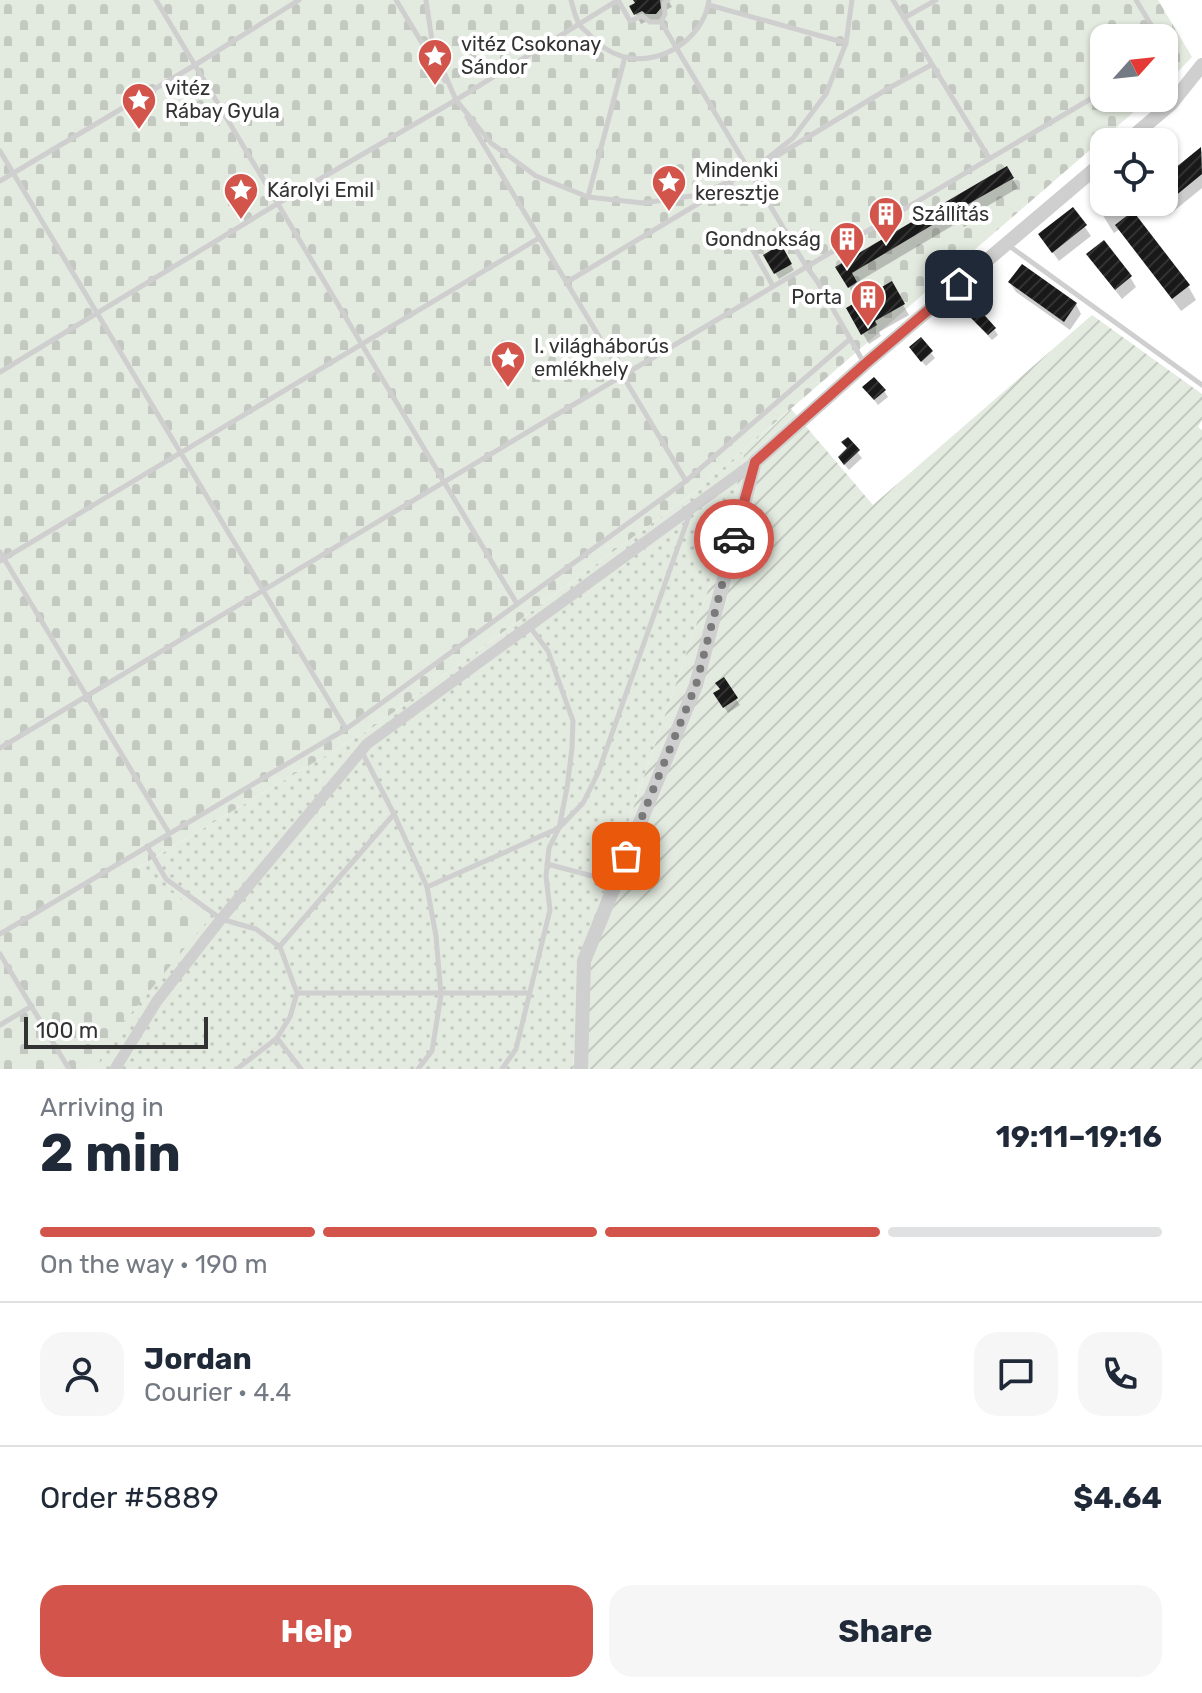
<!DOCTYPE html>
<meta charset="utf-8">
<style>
:root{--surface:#fff;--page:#f6f6f7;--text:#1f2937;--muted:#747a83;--line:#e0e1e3;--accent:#d3544a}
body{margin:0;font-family:Rubik,sans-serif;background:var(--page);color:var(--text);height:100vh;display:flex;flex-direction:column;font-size:30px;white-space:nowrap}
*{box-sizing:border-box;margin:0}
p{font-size:26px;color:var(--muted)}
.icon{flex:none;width:44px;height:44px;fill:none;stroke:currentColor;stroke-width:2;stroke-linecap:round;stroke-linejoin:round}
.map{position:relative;height:1069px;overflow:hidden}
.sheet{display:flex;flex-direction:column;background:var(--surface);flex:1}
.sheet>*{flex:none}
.needle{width:52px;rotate:63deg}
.buttons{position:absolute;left:1090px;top:24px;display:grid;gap:16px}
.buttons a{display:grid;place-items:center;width:88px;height:88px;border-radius:16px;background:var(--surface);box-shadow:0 2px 6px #0004;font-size:40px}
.scale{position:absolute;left:24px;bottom:20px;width:184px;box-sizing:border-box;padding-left:8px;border:4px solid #323232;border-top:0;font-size:22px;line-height:28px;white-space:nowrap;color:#323232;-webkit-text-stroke:6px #fff;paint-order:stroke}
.pin{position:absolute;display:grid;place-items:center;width:68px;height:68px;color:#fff;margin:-34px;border-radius:16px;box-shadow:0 4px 12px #0006}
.courier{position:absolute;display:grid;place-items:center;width:80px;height:80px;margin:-40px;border:6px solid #d3544a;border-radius:50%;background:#fff;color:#222;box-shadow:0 2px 10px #0007}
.headline em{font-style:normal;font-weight:700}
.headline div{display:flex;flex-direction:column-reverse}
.headline{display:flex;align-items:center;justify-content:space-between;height:136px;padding:0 40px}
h1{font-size:52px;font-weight:700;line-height:60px}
.bar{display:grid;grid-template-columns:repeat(4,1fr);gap:12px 8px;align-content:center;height:96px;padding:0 40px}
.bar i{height:10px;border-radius:6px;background:var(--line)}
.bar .selected{background:var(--accent)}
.bar p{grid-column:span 4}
.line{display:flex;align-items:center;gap:20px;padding:0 40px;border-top:2px solid var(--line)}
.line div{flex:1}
.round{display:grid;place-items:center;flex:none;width:84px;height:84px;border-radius:24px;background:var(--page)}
.action{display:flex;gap:16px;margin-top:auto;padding:16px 40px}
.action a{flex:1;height:92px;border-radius:24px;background:var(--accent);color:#fff;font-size:32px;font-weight:700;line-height:92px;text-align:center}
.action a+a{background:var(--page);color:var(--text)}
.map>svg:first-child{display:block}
.grass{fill:url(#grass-dots)}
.cemetery{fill:url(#cemetery-stones)}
.garden{fill:url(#garden-furrows)}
.shadow{fill:#0003}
.building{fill:url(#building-hatch)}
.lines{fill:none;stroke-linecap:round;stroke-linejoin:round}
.service{stroke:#cfcfcf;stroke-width:5}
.minor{stroke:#cfcfcf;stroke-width:11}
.tertiary{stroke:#cfcfcf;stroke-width:14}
.done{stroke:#7a7a7a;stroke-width:8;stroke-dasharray:0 14.4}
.route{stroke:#d3544a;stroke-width:10}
.labels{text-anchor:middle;stroke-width:8;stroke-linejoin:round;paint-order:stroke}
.poi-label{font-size:20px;fill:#323232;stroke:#fff;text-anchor:start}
</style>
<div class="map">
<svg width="1202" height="1069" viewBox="0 0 1202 1069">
<defs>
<pattern id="grass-dots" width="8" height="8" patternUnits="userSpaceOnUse" patternTransform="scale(2)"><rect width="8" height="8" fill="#e3eadf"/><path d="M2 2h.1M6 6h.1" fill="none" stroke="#c3c9c0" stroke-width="1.8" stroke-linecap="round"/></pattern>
<pattern id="cemetery-stones" width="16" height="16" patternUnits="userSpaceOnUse" patternTransform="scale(2)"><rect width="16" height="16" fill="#e3eadf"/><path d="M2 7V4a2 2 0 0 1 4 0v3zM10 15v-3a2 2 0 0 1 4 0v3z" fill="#c3c9c0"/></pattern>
<pattern id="garden-furrows" width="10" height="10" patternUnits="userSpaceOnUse" patternTransform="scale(2)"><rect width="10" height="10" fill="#e3eadf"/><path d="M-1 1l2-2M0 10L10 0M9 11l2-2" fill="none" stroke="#c3c9c0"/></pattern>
<pattern id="building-hatch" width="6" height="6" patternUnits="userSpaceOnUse" patternTransform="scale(2)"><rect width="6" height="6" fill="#191919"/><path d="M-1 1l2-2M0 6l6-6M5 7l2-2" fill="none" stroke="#323232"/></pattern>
</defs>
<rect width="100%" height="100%" fill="#fff"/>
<path class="grass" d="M791 409 744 455 719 558 581 960 573 1069H95L112 1035 137 868 372 728 696 491Z"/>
<path class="cemetery" d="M0 0H1158L1192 57 1164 86V38H1104V98H1150L696 491 372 728 137 868 209 919 113 1035 95 1069H0Z"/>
<path class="garden" d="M1092 315 1202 394V420L1198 427 1202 430V1069H573L581 960 719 558 744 455 791 409 873 505Z"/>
<g class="shadow">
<path d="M635 0H668L672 7 664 11 665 19 653 24 649 20 641 24 632 7 637 4Z"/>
<path d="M1200 150 1202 152V188L1169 215 1159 202H1164V180Z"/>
<path d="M1006 168 1018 188 967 218 971 223 964 227 950 203 947 205 957 223 856 283 861 293 855 297 838 268Z"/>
<path d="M1104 202H1120L1129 217 1188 286 1196 300 1181 311 1120 229 1114 233 1110 227 1098 207Z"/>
<path d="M1073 210 1091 236 1059 261 1040 235Z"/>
<path d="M780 247 794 270 779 279 765 256Z"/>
<path d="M1095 264 1130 277 1136 287 1122 299Z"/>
<path d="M1010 283 1076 304 1081 314 1070 330 1016 292Z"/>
<path d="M891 284 909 315 879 332 881 336 869 344 848 309Z"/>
<path d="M974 321 994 329 998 335 992 340Z"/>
<path d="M920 339 935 358 926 366 915 354Z"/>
<path d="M865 388 884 391 888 397 878 405Z"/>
<path d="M847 440 862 458 849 470 844 464 848 450 844 443Z"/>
<path d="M716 694 736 699 740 705 728 713Z"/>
</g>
<g class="building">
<path d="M633 0H660L661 8 656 14H646L642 11 634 15 629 6 635 3Z"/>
<path d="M1201 147 1202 174 1163 206 1159 202H1164V177Z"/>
<path d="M1007 166 1014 178 963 207 967 212 957 218 954 212 852 273 857 282 848 288 835 267Z"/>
<path d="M1073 207 1087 225 1052 253 1038 234Z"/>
<path d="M1133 211 1190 285 1172 299 1115 225Z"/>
<path d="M1104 240 1132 276 1115 290 1086 254Z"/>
<path d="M781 244 792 264 774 274 763 255Z"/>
<path d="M1022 264 1077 303 1064 322 1008 282Z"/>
<path d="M892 281 905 304 875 321 877 325 861 335 846 308Z"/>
<path d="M977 307 996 328 988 335 968 315Z"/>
<path d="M921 337 933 351 921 362 909 347Z"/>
<path d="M874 377 886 390 874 400 862 387Z"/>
<path d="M848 437 860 450 844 465 838 457 847 448 841 442Z"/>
<path d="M724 677 738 698 723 708 713 693 720 689 715 683Z"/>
</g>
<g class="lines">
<g class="service">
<path d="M156 0 517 604"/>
<path d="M396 0 445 81"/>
<path d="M426 0 433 47 456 100 491 143 536 176 588 197 643 203 698 195 749 173 793 138 826 94 846 43 852 0"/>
<path d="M571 0C573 7 575 17 579 24 581 28 585 30 588 33 597 44 610 53 624 57 662 66 704 38 709 0"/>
<path d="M618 0 630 21 642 16 650 22H661L665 14 664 3 668 0"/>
<path d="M893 0 989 158"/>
<path d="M1136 0 1159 38"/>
<path d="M709 5 846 43"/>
<path d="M904 18 936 0"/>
<path d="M661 22 806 266 817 281 864 363"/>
<path d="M1164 46 1169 54 1164 57"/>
<path d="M467 117 686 481"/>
<path d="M0 151 346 729"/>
<path d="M770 160 889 88 931 65"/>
<path d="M0 181 195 65 299 0"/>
<path d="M588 197 625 57"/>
<path d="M1008 245 1202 385"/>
<path d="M567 282 731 184"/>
<path d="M773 286 753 250 785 230"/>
<path d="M0 372 277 204 456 100 618 0"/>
<path d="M0 552 169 833"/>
<path d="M0 561 539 238"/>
<path d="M0 748 561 412 1104 91"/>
<path d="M362 752 394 814 427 887 436 936 441 995 432 1051 418 1069"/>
<path d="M147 846 166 879 221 919 256 929 280 947 297 993 290 1017 277 1038 237 1069"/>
<path d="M547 864 615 882"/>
<path d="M427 887 559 828 567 788 572 748 573 721 548 651 530 627"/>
<path d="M0 934 346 729 686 481 850 339"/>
<path d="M280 946 394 814"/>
<path d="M0 954 69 1069"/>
<path d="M297 993H529"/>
<path d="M0 1025 32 1006"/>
<path d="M277 1038 301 1069"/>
<path d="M502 1069 516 1049 550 910 546 876 549 848 559 828 583 803 598 773 690 513"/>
</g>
<path class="minor" d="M115 1069 157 1001 221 919 367 744 755 462"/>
<g class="tertiary">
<path d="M1126 142 1171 104 1202 65"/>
<path d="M581 1069 584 961 696 685 755 462 865 364 1104 161"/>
</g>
</g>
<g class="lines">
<path class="done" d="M626 856 696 685 734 539"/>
<path class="route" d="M734 539 755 462 865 364 959 284"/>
</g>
<defs>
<g id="sight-pin" transform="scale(1.8)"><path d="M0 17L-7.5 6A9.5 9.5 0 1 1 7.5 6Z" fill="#d3544a" stroke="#fff"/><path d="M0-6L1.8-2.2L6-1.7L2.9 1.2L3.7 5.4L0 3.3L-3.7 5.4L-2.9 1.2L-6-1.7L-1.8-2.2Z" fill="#fff"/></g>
<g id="building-pin" transform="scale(1.8)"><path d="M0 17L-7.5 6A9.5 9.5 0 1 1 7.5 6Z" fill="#d3544a" stroke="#fff"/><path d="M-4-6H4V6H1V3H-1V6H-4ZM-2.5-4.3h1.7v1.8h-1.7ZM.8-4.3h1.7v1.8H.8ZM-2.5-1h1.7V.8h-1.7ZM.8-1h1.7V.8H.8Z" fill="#fff"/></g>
</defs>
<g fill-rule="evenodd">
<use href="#sight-pin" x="435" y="56"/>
<use href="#sight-pin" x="139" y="100"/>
<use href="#sight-pin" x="669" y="182"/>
<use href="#sight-pin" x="241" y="190"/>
<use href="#building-pin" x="886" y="214"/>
<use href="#building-pin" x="847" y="239"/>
<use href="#building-pin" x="868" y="297"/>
<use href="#sight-pin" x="508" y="358"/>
</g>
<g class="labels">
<g class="poi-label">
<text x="461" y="51">vitéz Csokonay<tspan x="461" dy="23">Sándor</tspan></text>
<text x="165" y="95">vitéz<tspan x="165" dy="23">Rábay Gyula</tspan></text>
<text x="695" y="177">Mindenki<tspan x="695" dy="23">keresztje</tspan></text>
<text x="267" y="197">Károlyi Emil</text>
<text x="912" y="221">Szállítás</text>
<text x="821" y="246" text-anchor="end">Gondnokság</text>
<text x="842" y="304" text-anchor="end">Porta</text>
<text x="534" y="353">I. világháborús<tspan x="534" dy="23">emlékhely</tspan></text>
</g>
</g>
</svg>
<div class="buttons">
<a><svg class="needle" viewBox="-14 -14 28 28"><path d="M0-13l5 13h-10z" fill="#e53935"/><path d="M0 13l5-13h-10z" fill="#747a83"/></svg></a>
<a><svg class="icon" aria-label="locate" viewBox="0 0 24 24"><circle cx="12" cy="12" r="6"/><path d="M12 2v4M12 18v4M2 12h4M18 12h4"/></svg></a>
</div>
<div class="scale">100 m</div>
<div class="pin" style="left:626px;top:856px;background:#ea580c"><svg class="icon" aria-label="bag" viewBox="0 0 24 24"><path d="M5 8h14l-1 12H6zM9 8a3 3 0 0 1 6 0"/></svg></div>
<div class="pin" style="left:959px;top:284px;background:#1f2937"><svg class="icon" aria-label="home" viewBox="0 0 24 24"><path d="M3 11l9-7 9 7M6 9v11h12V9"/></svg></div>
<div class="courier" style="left:734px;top:539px"><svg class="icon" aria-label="car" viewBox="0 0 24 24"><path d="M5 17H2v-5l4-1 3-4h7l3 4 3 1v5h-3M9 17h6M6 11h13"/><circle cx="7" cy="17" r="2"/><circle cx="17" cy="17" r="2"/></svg></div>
</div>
<section class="sheet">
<div class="headline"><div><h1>2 min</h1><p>Arriving in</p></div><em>19:11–19:16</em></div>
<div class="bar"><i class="selected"></i><i class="selected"></i><i class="selected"></i><i></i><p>On the way · 190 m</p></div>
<div class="line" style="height:144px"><a class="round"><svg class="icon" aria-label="person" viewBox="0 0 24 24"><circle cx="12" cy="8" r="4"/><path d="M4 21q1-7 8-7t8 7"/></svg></a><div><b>Jordan</b><p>Courier · 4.4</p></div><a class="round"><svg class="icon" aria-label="chat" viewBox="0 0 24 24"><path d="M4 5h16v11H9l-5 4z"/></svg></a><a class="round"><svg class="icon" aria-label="phone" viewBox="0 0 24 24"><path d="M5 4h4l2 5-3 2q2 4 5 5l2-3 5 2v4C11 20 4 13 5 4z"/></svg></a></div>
<div class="line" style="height:104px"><div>Order #5889</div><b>$4.64</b></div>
<div class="action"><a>Help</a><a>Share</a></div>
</section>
